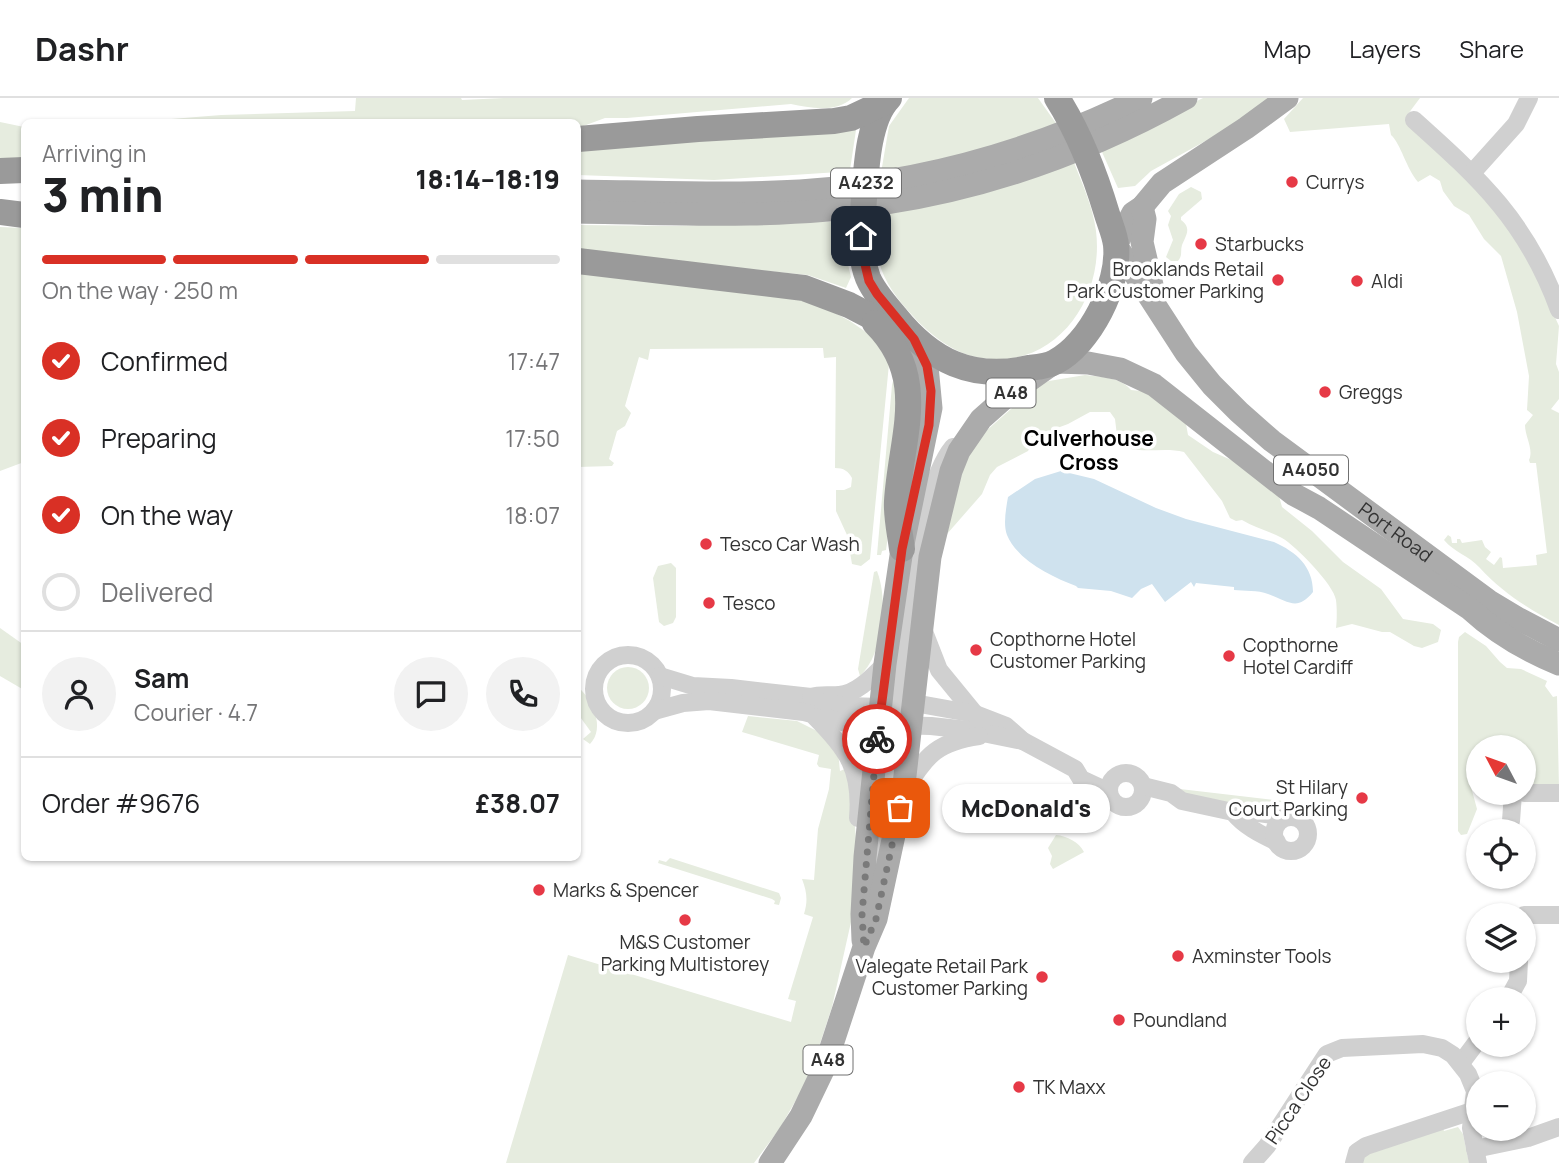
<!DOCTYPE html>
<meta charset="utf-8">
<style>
:root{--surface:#fff;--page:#f2f2f2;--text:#202124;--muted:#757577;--line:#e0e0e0;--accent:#d93025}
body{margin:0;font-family:Manrope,sans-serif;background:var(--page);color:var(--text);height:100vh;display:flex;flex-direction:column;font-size:26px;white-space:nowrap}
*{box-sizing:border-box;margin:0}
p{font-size:23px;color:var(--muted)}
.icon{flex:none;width:38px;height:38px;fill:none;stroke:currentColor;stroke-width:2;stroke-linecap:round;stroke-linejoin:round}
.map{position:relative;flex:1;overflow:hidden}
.side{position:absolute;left:21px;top:21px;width:560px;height:742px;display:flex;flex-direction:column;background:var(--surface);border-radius:10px;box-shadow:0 2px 5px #0004}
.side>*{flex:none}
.needle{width:46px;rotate:311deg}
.fabs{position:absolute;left:1466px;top:637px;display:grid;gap:14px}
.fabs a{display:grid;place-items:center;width:70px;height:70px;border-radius:50%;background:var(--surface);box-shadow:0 2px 5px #0004;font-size:35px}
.pin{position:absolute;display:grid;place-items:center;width:60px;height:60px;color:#fff;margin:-30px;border-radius:14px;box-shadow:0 4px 10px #0006}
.courier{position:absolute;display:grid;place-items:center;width:70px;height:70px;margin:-35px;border:5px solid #d93025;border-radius:50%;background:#fff;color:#222;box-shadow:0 2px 9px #0007}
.bubble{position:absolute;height:49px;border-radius:24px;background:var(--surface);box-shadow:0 2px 5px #0004;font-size:23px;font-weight:800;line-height:49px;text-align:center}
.head em{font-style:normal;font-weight:800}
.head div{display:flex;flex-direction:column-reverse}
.head{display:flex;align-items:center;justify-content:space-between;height:119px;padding:0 21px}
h1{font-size:46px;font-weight:800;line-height:52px}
.bar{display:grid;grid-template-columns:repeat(4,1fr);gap:10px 7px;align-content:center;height:84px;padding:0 21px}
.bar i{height:9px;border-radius:5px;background:var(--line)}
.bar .current{background:var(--accent)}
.bar p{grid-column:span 4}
.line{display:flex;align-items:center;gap:18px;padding:0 21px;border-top:2px solid var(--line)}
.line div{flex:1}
.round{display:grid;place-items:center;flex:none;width:74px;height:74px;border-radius:37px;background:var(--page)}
ol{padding:0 21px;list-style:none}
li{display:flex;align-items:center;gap:21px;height:77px}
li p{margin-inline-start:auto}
li .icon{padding:7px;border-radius:50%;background:var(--accent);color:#fff;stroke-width:4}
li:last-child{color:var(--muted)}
li i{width:38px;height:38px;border:4px solid var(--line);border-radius:50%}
header{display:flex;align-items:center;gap:42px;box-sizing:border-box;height:98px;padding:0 35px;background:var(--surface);border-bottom:2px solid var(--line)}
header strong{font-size:33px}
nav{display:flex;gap:38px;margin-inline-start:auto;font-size:24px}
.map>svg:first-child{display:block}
.green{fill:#e6ecdf}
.water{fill:#cfe2ee}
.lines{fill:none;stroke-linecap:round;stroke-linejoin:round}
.minor{stroke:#d0d0d0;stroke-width:18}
.major{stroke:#ababab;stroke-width:23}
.highway{stroke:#9a9a9a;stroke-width:26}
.done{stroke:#7a7a7a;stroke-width:7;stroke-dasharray:0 12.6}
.route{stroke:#d93025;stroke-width:9}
.poi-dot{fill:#e63946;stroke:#fff;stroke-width:2.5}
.labels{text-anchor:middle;stroke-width:7;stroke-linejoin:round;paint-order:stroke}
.shield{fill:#fff;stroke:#707070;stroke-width:2}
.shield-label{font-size:18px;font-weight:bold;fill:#333}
.poi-label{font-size:19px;fill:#333;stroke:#fff;text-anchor:start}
.street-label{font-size:19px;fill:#333;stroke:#fff}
.neighbourhood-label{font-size:21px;font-weight:bold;fill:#000;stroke:#fff}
</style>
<header>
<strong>Dashr</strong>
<nav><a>Map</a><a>Layers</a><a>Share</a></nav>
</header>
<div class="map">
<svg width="1559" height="1065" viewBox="0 0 1559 1065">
<rect width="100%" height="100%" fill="#fff"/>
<g class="green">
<path d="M356 0H461L462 2 504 0H852C837 15 810 10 791 6L627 20H605L578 30V24H134L221 17 355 13Z"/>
<path d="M909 0H1038L1058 28 982 53 881 75 889 28Z"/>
<path d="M1203 0H1271L1220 35 1151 73 1135 88 1118 90 1102 54 1107 48Z"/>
<path d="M1303 0H1420L1408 16 1513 127 1559 228 1556 266 1559 274V301L1551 311 1559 315V527C1527 510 1503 495 1479 469 1469 458 1454 454 1444 442L1448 437 1451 439 1452 445H1457V441H1460L1462 445 1482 442 1485 449 1491 454 1486 461 1494 467 1500 459 1502 460 1503 470 1537 467 1536 457 1547 455 1536 365H1530L1529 362C1534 351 1525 339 1525 327L1533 317 1527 312 1529 278 1517 214 1501 158 1484 141 1469 117 1454 108 1443 93 1440 83 1430 77 1418 84C1406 70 1401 46 1391 37L1389 26 1290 34 1284 21Z"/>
<path d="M0 24 24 29V62H0Z"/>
<path d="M856 32 850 72 839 74 714 82 578 77V49Z"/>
<path d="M1073 62C1082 85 1093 109 1096 133 1105 205 1050 278 972 258 949 252 927 234 911 216 880 182 873 160 876 115Z"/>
<path d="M1191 89 1201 94 1202 101 1181 119V122C1192 130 1186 137 1182 147 1180 154 1183 157 1178 163H1171L1166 159 1173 142 1168 127 1171 118 1168 113 1179 96Z"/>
<path d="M845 123V154L851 179 846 190 808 177 578 154V127L672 128Z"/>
<path d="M0 129 24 130V364L0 373Z"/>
<path d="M578 172 805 199 850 223 873 239 889 266 870 461 861 468 852 466 847 437 836 413V392H844L851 389 852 380C848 373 844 370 835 370L836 259 824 260 823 250 650 251 648 262 639 259 625 308 631 315 625 328 617 333 609 361 614 365 612 368 578 369Z"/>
<path d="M1085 277C1100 279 1121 279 1131 292L1150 294 1186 326 1188 337 1213 354 1236 364 1279 398 1282 409 1312 433 1343 464 1381 491 1403 521 1433 526 1441 532 1438 544 1422 550 1414 548 1390 534H1382L1352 526 1336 530C1337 522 1337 510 1336 502 1334 487 1296 448 1282 440 1269 433 1255 430 1242 422L1236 423 1230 420 1222 403 1184 354C1162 348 1139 358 1118 346L1115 321 1110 314H1090L1068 326 1033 339 1023 337 1021 341 1030 349 1028 353 997 369 990 377 982 396 947 436 962 365 986 333 1037 288 1049 283Z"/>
<path d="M903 281 901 344 886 452 882 453 881 457H877L892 287 893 283Z"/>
<path d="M671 465 676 470V519L673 525 664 528 659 524 653 480 658 468Z"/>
<path d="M877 473C888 501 884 555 860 578L858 571 874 474Z"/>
<path d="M0 530 24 547V592L0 578Z"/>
<path d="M1465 534 1486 548 1500 564 1507 570 1521 571 1547 583 1545 588 1553 599 1557 598 1559 690H1524V649H1479V681H1472L1470 685 1477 711 1467 736 1461 737 1458 733V544L1459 539Z"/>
<circle cx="628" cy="590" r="21"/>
<path d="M578 589C592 601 606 630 590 646L583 641 591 634 578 616Z"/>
<path d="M748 618 797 623 819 634 838 654 840 673 850 669 858 765 851 824 832 909 809 979 780 1030 754 1065H506L568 857 791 924 796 903 788 901 813 819 804 816C808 803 807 794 802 781L814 782 818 731 829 691 831 671 819 669 817 666 819 657 742 634Z"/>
<path d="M1176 690 1180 691 1292 704C1270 719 1210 701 1184 696Z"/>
<path d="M1056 737C1067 738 1079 744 1084 754L1053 771 1050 766 1052 758 1048 750Z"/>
<path d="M670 760 779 795 781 800 779 807 774 806 775 803 772 801 658 765 659 762 666 764Z"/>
<path d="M1458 1029 1463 1036 1469 1065H1360L1361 1058 1443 1030 1444 1033Z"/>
</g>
<path class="water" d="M1061 373 1094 381 1156 410 1186 421 1274 444C1296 454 1313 468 1313 494 1297 514 1288 503 1268 496 1258 492 1244 493 1234 492V489L1196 485 1194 489 1191 484 1165 504 1152 486 1141 491 1132 500 1111 493 1078 490 1076 488C1052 479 1018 463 1007 437 1003 426 1006 411 1008 399L1035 381Z"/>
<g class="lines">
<g class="minor">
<path d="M1414 22C1481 82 1527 124 1559 212"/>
<path d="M1472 75 1516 26 1529 0"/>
<path d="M923 531 939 572 975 616"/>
<circle cx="628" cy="591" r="34"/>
<path d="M660 578 693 588 731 590 811 599C821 596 829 598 839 597 857 596 873 578 885 566"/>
<path d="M811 599 818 604 847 608 881 609 914 605 975 616 1006 628 1023 643 1075 671 1081 681 1109 694"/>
<path d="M654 613 683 605 709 603 804 614 850 626 931 628 968 632 1023 643"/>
<path d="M891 616 897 607C904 548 917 392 953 349"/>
<path d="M815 619C848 652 862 672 858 720"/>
<circle cx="1126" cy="692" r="17"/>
<path d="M1143 688 1171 695 1182 703 1233 714 1244 713 1287 719"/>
<path d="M906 690C927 656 938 644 979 638"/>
<path d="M1524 695H1559"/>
<path d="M1233 714C1244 728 1260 736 1277 744"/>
<circle cx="1291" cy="736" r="17"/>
<path d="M1511 723 1513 695"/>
<path d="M873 776 891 632 898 618"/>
<path d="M1524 817H1559"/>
<path d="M1508 901 1518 883 1519 863"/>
<path d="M1461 965 1479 941"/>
<path d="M1475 1051 1528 1040 1559 1029"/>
<path d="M1252 1065 1267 1048 1327 956 1342 950 1423 946 1442 950 1453 957 1468 976 1475 993 1471 1030 1478 1065"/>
<path d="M1354 1065 1357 1054 1366 1048 1472 1013"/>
</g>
<g class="major">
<path id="s1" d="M1287 0 1246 30 1162 85 1142 109 1133 115 1116 147 1186 255 1212 287 1239 314 1272 343 1489 503 1519 521 1559 542"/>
<path d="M578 93C652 94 726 97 800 93 919 85 1034 53 1141 0"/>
<path d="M1142 109 1145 121 1142 144 1152 187"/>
<path d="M578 114C678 116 781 121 881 106 988 90 1091 53 1186 0"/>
<path d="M863 842 862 816 865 759 885 566 902 451 931 310 927 268 914 241"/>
<path d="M770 1065 801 1018 825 968 864 849 876 821 903 695 930 459 951 373 959 353 981 321 1007 298 1055 264 1088 265 1120 271 1154 287 1293 396 1319 410 1470 511C1495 534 1527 553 1559 566"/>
</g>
<g class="highway">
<path d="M889 0C868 21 866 73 864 101 862 127 858 155 868 180 874 194 885 206 895 218 931 263 972 283 1029 270 1037 269 1048 268 1055 264 1090 246 1120 186 1116 147 1115 137 1110 126 1107 116 1095 76 1080 36 1057 0"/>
<path d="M578 41 698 31 834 23 851 20 885 4"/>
<path d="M0 73 24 72"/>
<path d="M0 114 24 117"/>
<path d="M578 163 804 190 849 207 903 235"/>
<path d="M875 225C930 280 901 337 897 403 896 418 900 435 902 451"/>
</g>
</g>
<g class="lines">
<path class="done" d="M877 641 862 816 864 849 876 821 900 710"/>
<path class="route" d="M861 138 863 158 869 183 877 196 914 241 927 268 931 293 929 327 902 451 877 641"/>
</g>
<g class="poi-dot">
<circle cx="1292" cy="84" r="7"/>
<circle cx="1201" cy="146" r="7"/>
<circle cx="1278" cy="182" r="7"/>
<circle cx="1357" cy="183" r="7"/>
<circle cx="1325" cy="294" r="7"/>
<circle cx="706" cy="446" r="7"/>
<circle cx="709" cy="505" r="7"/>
<circle cx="976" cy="552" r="7"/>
<circle cx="1229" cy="558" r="7"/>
<circle cx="1362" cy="700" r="7"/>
<circle cx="539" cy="792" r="7"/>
<circle cx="685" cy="822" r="7"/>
<circle cx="1178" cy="858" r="7"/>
<circle cx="1042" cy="879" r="7"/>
<circle cx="1119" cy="922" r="7"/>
<circle cx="1019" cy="989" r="7"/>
</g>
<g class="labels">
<g class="shield">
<rect x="831" y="70.5" width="70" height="29" rx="5"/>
<rect x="986.5" y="280.5" width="49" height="29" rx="5"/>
<rect x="1274" y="357.5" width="74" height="29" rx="5"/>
<rect x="803.5" y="947.5" width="49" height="29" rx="5"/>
</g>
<g class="shield-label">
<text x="866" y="91">A4232</text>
<text x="1011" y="301">A48</text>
<text x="1311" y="378">A4050</text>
<text x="828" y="968">A48</text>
</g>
<g class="poi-label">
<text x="1306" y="91">Currys</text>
<text x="1215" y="153">Starbucks</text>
<text x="1264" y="178" text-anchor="end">Brooklands Retail<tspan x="1264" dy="22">Park Customer Parking</tspan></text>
<text x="1371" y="190">Aldi</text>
<text x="1339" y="301">Greggs</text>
<text x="720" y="453">Tesco Car Wash</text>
<text x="723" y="512">Tesco</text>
<text x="990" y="548">Copthorne Hotel<tspan x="990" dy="22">Customer Parking</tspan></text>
<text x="1243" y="554">Copthorne<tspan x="1243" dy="22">Hotel Cardiff</tspan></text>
<text x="1348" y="696" text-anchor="end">St Hilary<tspan x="1348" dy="22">Court Parking</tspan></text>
<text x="553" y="799">Marks &amp; Spencer</text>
<text x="685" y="851" text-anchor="middle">M&amp;S Customer<tspan x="685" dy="22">Parking Multistorey</tspan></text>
<text x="1192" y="865">Axminster Tools</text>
<text x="1028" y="875" text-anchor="end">Valegate Retail Park<tspan x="1028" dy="22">Customer Parking</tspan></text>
<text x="1133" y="929">Poundland</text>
<text x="1033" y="996">TK Maxx</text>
</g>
<g class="street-label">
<text dy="7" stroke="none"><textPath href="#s1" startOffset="635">Port Road</textPath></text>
<text transform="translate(1298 1002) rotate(-56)" y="7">Picca Close</text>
</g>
<g class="neighbourhood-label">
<text x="1089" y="348">Culverhouse<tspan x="1089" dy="24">Cross</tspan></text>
</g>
</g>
</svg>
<div class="fabs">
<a><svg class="needle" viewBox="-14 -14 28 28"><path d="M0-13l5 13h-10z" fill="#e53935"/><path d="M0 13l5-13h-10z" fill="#757577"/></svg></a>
<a><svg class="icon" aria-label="locate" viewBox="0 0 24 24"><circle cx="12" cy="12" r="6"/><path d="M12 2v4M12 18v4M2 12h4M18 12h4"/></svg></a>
<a><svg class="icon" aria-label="layers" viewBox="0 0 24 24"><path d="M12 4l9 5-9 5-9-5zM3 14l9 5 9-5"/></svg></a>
<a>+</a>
<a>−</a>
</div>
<div class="pin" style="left:900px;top:710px;background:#ea580c"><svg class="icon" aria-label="bag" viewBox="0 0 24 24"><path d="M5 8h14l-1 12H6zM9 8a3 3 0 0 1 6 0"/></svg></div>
<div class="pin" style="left:861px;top:138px;background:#1f2937"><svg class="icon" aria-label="home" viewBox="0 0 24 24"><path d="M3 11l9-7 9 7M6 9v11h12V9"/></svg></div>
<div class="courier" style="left:877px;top:641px"><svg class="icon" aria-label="bike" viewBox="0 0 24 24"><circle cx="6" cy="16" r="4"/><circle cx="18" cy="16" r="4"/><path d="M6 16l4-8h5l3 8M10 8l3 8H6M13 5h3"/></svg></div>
<div class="bubble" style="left:942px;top:686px;width:168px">McDonald's</div>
<section class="side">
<div class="head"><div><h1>3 min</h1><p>Arriving in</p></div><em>18:14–18:19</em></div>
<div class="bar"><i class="current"></i><i class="current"></i><i class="current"></i><i></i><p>On the way · 250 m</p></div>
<ol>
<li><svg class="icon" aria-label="check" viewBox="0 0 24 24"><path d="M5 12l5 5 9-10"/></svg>Confirmed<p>17:47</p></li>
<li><svg class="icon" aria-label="check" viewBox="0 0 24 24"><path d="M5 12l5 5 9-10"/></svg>Preparing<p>17:50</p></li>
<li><svg class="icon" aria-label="check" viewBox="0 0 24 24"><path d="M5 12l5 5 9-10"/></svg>On the way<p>18:07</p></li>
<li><i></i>Delivered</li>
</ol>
<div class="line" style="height:126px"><a class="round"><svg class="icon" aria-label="person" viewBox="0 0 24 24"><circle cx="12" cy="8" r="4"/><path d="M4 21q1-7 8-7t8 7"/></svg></a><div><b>Sam</b><p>Courier · 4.7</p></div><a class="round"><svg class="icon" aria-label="chat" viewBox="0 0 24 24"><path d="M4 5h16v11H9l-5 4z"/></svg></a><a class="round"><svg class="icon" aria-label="phone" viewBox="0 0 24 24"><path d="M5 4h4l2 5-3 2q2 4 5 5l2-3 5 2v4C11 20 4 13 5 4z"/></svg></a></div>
<div class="line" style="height:91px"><div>Order #9676</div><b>£38.07</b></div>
</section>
</div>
